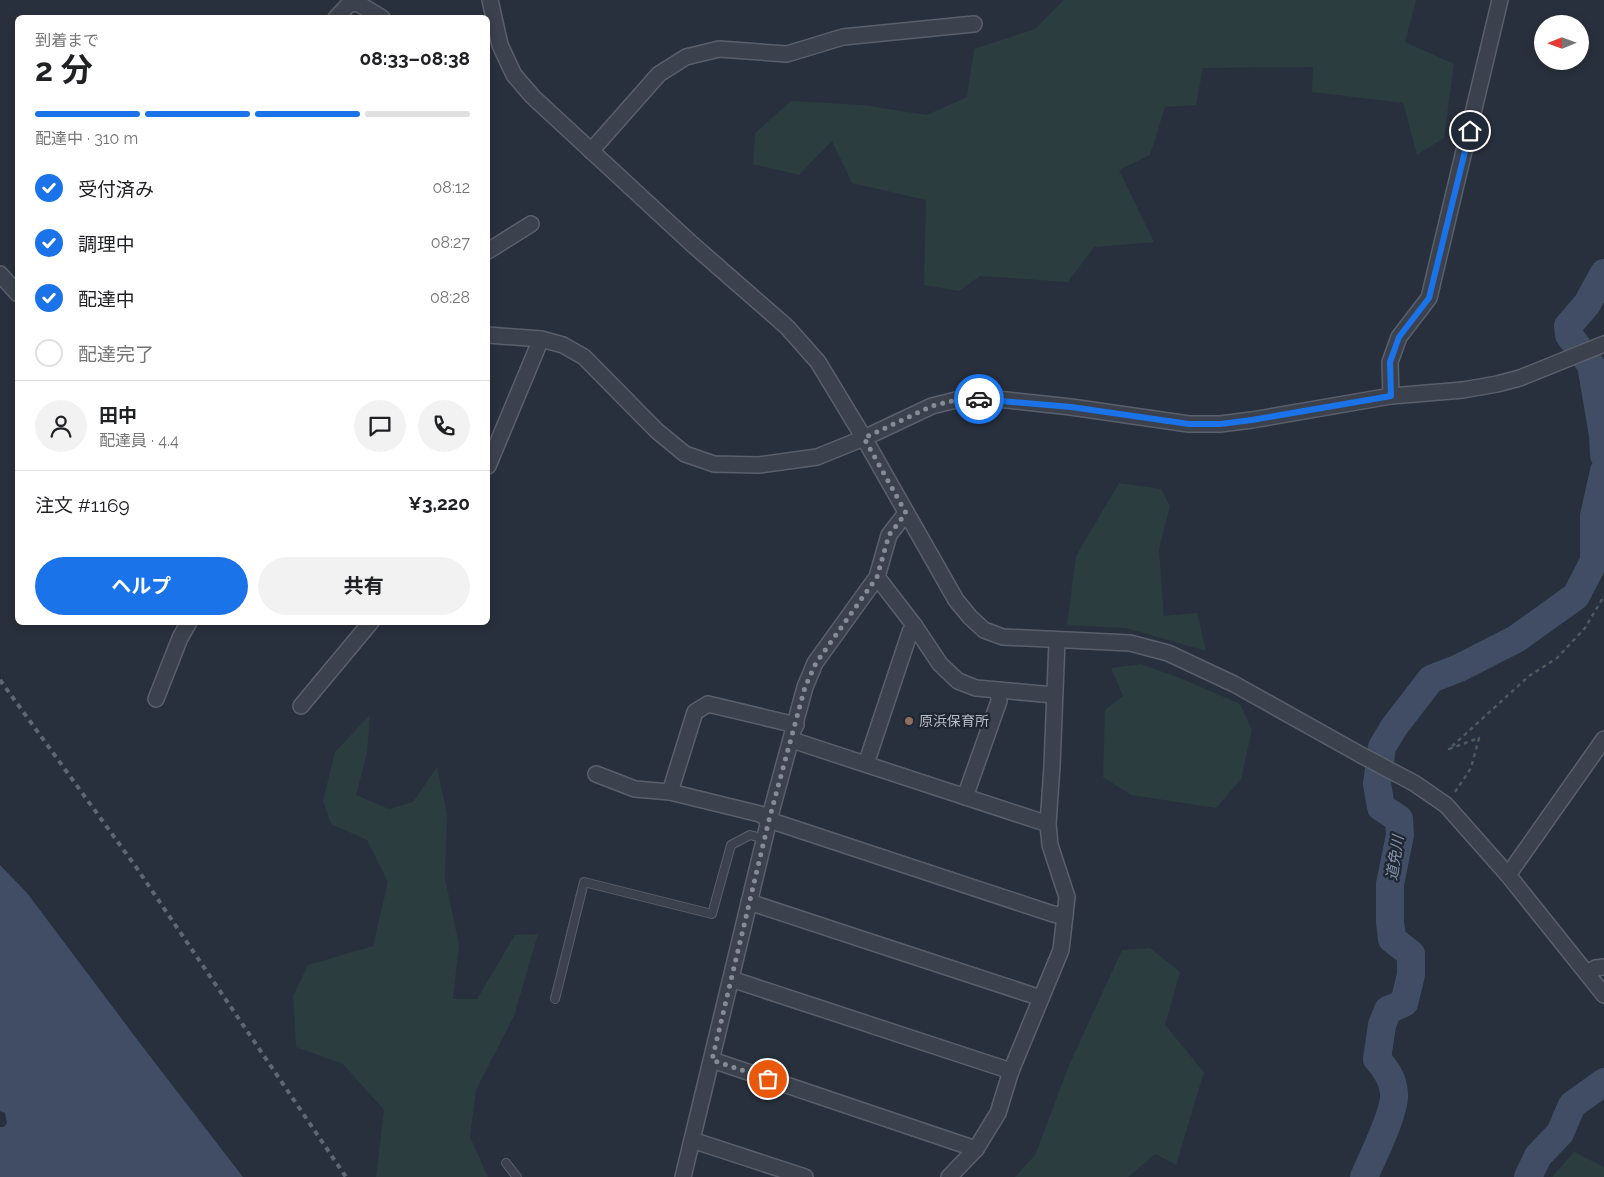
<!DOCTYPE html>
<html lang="ja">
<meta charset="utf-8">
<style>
:root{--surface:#fff;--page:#f2f2f2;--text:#202124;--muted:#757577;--line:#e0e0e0;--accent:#1a73e8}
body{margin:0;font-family:Raleway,"Noto Sans JP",sans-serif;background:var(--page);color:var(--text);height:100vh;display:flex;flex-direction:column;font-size:19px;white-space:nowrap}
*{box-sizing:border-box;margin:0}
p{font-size:16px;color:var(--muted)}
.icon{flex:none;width:28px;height:28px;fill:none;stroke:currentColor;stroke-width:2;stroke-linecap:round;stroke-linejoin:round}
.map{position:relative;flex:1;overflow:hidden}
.sheet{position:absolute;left:15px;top:15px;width:475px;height:610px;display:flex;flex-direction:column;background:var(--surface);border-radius:8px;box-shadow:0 2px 8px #0003}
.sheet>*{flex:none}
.needle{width:32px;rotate:269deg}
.fabs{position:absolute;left:1534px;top:15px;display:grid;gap:10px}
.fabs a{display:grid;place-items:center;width:55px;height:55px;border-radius:50%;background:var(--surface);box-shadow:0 2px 8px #0003;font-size:25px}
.pin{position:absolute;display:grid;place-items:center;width:42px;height:42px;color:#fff;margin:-21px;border:2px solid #fff;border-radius:50%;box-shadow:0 1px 5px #0007}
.courier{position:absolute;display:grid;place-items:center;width:50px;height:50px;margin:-25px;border:4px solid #1a73e8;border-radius:50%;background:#fff;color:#222;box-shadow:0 1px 6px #0007}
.headline em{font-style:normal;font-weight:700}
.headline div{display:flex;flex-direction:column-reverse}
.headline{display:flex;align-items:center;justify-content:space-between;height:85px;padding:0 20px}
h1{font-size:32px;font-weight:700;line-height:38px}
.bar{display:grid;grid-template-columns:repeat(4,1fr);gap:8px 5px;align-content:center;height:60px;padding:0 20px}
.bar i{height:6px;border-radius:4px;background:var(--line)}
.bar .current{background:var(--accent)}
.bar p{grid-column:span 4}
.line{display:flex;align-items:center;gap:12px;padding:0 20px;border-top:1px solid var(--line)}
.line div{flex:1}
.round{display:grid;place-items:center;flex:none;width:52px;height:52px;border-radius:26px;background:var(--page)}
ol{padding:0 20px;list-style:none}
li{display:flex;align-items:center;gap:15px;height:55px}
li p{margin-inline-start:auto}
li .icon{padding:5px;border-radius:50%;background:var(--accent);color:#fff;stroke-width:4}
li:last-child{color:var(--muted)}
li i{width:28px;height:28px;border:2px solid var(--line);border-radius:50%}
.button{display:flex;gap:10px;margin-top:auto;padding:10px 20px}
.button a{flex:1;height:58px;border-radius:30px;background:var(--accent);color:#fff;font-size:20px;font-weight:700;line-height:58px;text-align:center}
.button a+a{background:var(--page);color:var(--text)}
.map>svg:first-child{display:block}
.green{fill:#2b3d3f}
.water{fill:#404d64}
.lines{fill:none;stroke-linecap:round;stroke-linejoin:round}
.river{stroke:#404d64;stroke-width:28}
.service-casing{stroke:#5a606b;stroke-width:10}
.minor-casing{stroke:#5a606b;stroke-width:18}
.path{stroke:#4a5a5d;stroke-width:2.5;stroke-dasharray:4 4;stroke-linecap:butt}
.service{stroke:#3c424d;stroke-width:8}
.minor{stroke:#3c424d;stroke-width:15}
.rail{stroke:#5f6674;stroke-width:4;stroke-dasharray:5 5;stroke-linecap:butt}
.done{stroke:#868c97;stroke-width:5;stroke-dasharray:0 9}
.route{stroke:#1a73e8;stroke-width:6}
.education-dot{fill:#8d6e63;stroke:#212732;stroke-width:2}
.labels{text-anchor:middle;stroke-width:4.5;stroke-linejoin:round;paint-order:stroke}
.poi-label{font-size:14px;fill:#b8bec8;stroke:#212732;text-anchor:start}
.water-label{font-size:15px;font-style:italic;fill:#8493ab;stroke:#212732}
</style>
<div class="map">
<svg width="1604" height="1177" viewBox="0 0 1604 1177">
<rect width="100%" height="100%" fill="#28303d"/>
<g class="green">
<path d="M1064 0H1416L1405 42 1454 64 1444 138 1417 155 1403 103 1312 92 1313 67 1203 68 1196 105 1165 107 1150 155 1119 170 1154 242 1094 247 1068 282 980 276 959 291 924 285 926 200 852 183 832 141 799 175 753 164 755 133 791 101 863 105 927 115 967 97 974 49 1035 29Z"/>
<path d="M1119 483 1161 489 1170 506 1159 550 1164 616 1197 613 1206 651 1126 628 1067 625 1076 556Z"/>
<path d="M1141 664 1185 680 1240 704 1252 730 1241 779 1216 808 1131 795 1103 777 1105 710 1123 696 1111 668Z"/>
<path d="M370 715 367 753 356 795 389 809 413 802 437 767 447 814 445 878 459 945 453 999H477L515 935 538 934 514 1016 476 1090 470 1137 488 1177H376L384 1110 343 1064 296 1047 293 996 308 965 373 946 388 882 367 840 331 824 323 801 335 752Z"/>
<path d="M1150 948 1180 972 1165 1025 1204 1072 1176 1165 1155 1154 1128 1177H1015L1035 1155 1070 1063 1122 950Z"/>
<path d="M1574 1152 1604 1167V1177H1552Z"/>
</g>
<path class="water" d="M0 865 27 893 142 1046 243 1177H0V1127H4L7 1123 5 1113 0 1111Z"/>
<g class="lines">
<g class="river">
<path d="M1604 273 1587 304 1568 326 1569 335 1591 365 1603 435 1604 455"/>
<path d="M1364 1177C1372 1158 1396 1111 1394 1093 1393 1079 1386 1069 1377 1059L1382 1025 1388 1010 1404 1003 1411 975V954L1392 939 1390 922V884L1400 835 1399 819 1381 807 1377 784 1382 747 1394 727 1431 679 1459 668 1516 639 1576 596 1594 561V516L1604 471"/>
<path d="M1528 1177 1538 1156 1560 1133 1572 1105 1604 1082"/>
</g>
<g class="service-casing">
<g id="service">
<path d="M555 999 584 882 712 914 731 845 750 835 765 839"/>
<path d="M506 1163 517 1177"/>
</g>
</g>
<g class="minor-casing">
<g id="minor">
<path d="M490 0 500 45 514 75 533 97 692 244 787 327 818 362 864 438 956 600 970 617 984 630 1003 637 1130 643 1168 653 1234 684 1361 755 1414 783 1446 805 1508 875 1604 995"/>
<path d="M336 18 350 3 359 4 382 18"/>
<path d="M591 151 659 74 686 57 719 49 787 54 843 37 974 24"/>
<path d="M488 251 531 224"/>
<path d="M0 274 18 294"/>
<path d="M488 335 541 339 563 345 584 357 657 431 685 454 714 464 759 465 817 457 864 438 932 406 956 400 988 398 1071 407 1189 424H1220L1252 420 1391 396 1463 390 1497 384 1520 378 1604 344"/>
<path d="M1391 396 1390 362 1399 337 1429 298 1500 0"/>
<path d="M488 466 541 339"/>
<path d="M877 577 914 625 940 664 958 681 976 688 1054 695"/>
<path d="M156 699 180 638 189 622"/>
<path d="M301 706 371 622"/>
<path d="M792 740 1048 824"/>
<path d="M866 764 910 632 914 625"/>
<path d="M596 774 635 789 670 792 760 814 769 820 1053 914 1065 916"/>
<path d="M670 792 695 712 708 704 796 725"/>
<path d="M965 797 999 701 998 690"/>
<path d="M1508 875 1604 739"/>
<path d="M749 902 1041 998"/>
<path d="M1587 972 1596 968 1604 967"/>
<path d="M731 979 1011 1071"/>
<path d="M712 1060 976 1149"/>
<path d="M692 1140 805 1177"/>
<path d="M683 1177 769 820 805 687 815 663 877 577 889 535 906 513"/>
<path d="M949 1177 976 1149 998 1113 1011 1071 1061 950 1067 897 1050 845 1048 824 1052 766 1057 641"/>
</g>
</g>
<path class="path" d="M1455 792 1471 768 1479 738 1449 749 1529 676 1557 658 1585 628 1604 596"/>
<use href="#service" class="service"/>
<use href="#minor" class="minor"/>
<path class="rail" d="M0 680 136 867 346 1177"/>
</g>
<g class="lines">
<path class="done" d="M768 1079 712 1060 769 820 805 687 816 663 877 577 889 535 906 513 864 438 932 406 956 400 979 399"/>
<path class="route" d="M979 399 1071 407 1189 424H1220L1252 420 1391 396 1390 362 1399 337 1429 298 1470 131"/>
</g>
<circle class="education-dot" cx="909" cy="721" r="5"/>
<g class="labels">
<g class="poi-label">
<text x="919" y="726">原浜保育所</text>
</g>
<g class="water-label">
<text transform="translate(1395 858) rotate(-81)" y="5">道免川</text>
</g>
</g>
</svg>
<div class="fabs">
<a><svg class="needle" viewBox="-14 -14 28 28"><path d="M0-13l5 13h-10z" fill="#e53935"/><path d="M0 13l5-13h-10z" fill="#757577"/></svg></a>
</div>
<div class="pin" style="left:768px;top:1079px;background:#ea580c"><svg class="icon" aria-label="bag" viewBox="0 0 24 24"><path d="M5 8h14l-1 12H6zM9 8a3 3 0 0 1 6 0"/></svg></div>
<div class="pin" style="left:1470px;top:131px;background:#1f2937"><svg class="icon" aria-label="home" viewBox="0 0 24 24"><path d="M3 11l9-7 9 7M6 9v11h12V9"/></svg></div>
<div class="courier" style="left:979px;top:399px"><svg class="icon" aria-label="car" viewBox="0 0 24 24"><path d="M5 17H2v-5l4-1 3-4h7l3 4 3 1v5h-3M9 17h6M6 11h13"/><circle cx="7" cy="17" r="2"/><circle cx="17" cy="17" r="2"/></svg></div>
<section class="sheet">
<div class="headline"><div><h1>2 分</h1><p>到着まで</p></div><em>08:33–08:38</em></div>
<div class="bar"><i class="current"></i><i class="current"></i><i class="current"></i><i></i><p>配達中 · 310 m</p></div>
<ol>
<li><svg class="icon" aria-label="check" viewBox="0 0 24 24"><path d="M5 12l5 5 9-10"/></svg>受付済み<p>08:12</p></li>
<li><svg class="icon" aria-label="check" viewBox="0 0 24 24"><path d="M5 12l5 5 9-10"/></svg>調理中<p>08:27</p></li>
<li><svg class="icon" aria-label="check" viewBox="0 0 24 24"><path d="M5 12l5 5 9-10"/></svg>配達中<p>08:28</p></li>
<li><i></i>配達完了</li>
</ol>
<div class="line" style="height:90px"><a class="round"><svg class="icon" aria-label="person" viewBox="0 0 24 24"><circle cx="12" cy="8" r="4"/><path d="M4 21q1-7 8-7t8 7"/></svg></a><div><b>田中</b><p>配達員 · 4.4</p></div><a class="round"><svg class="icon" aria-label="chat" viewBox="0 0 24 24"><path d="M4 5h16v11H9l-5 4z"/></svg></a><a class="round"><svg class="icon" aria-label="phone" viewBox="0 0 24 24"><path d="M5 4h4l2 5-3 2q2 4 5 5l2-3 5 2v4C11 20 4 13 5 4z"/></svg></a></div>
<div class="line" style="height:65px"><div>注文 #1169</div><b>¥3,220</b></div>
<div class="button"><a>ヘルプ</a><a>共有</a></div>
</section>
</div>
